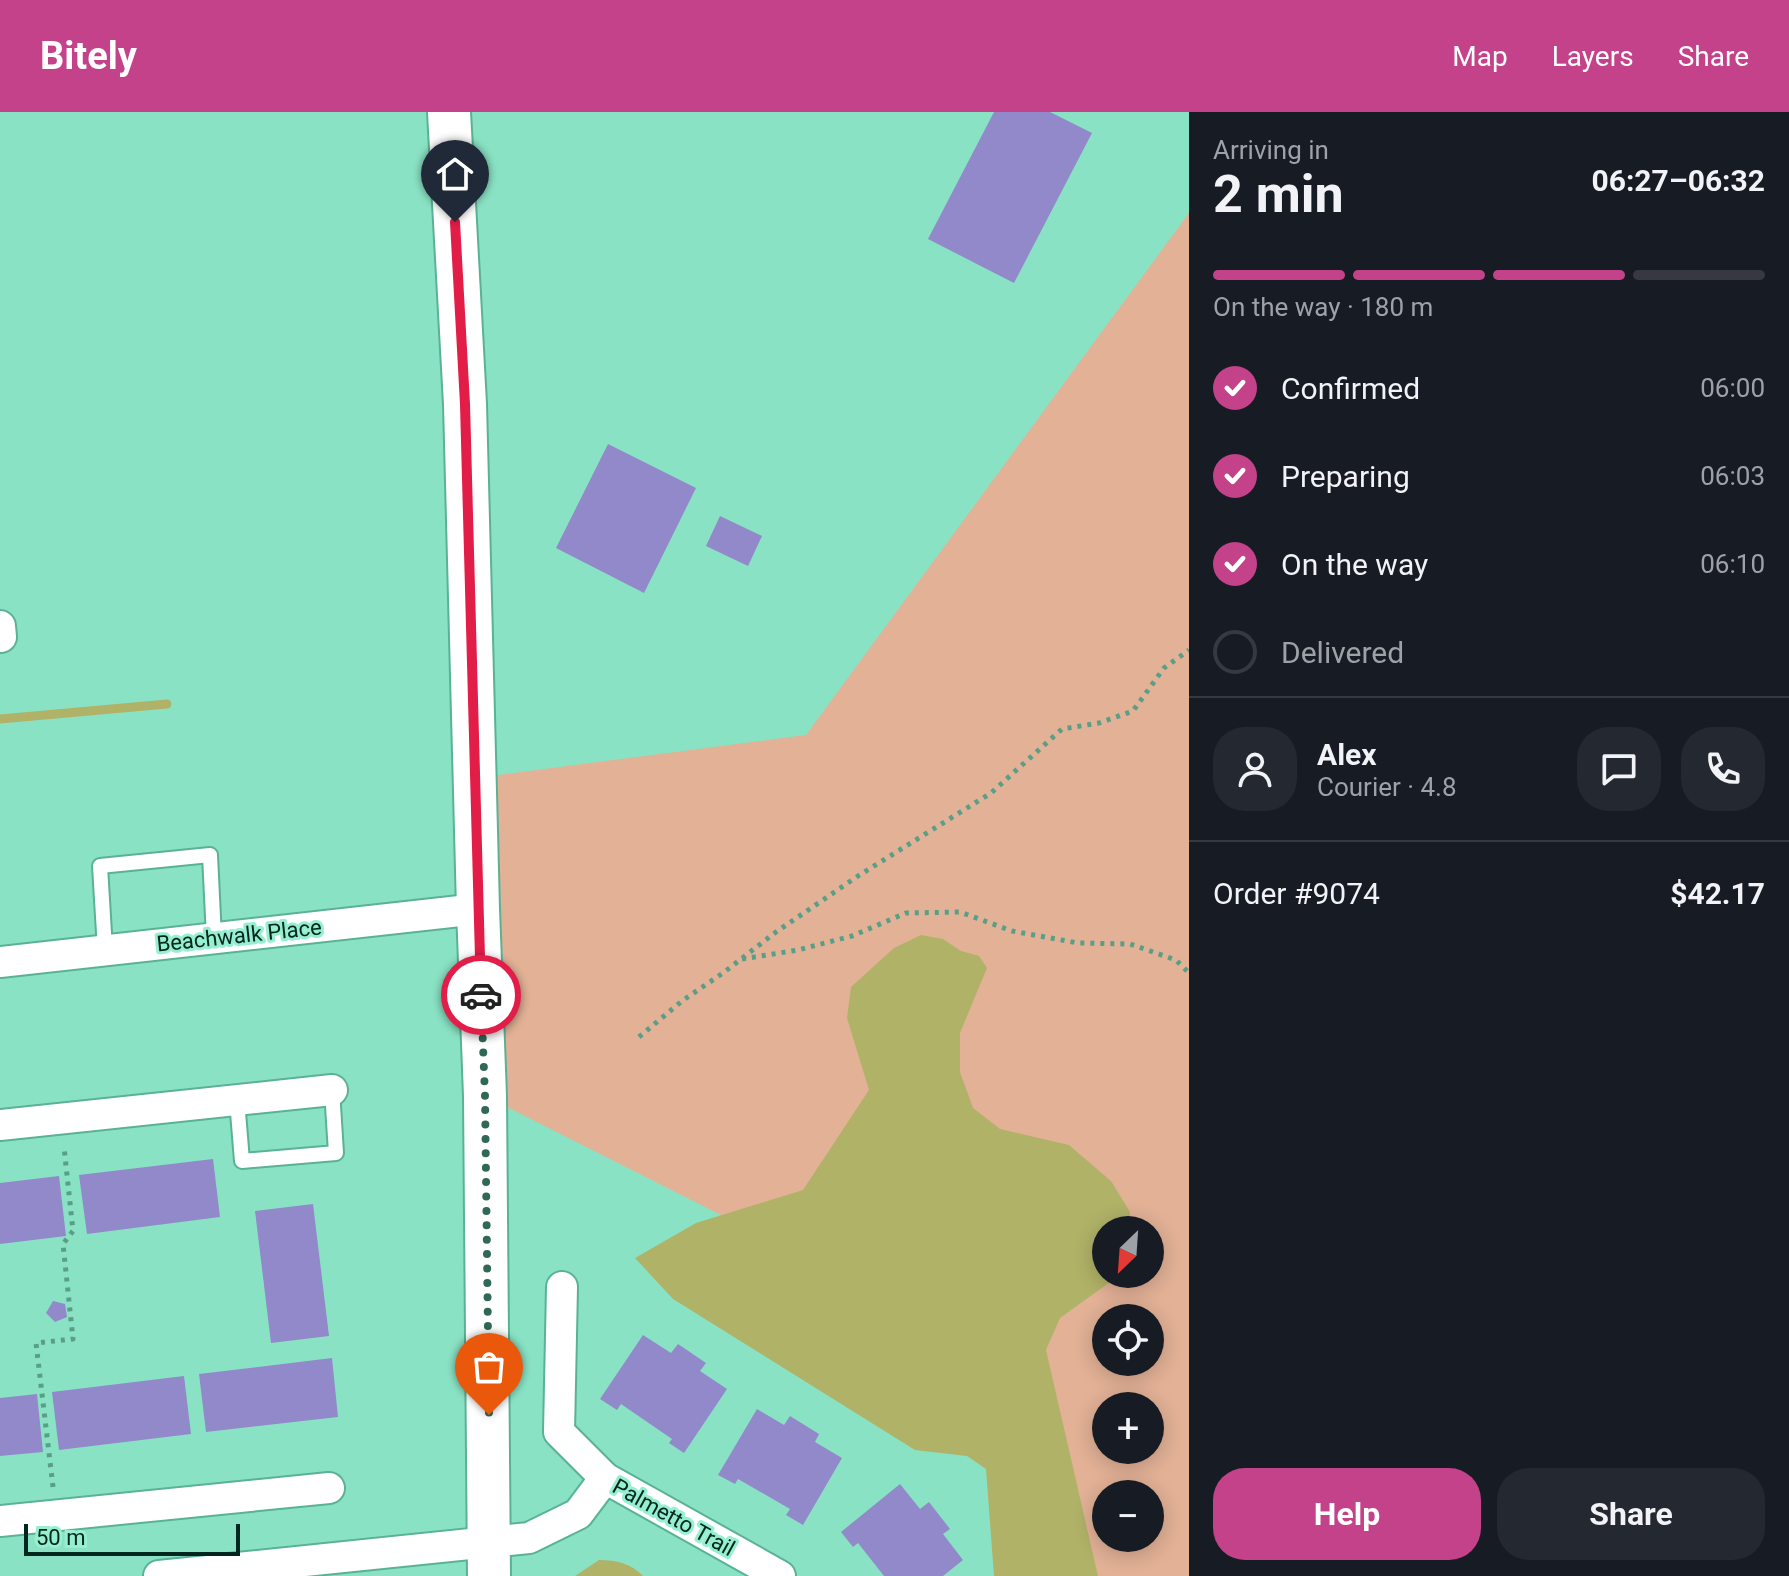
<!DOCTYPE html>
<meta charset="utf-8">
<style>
:root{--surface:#171b24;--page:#242831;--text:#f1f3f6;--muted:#9ea1a6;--line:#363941;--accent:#c4428a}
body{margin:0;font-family:Roboto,sans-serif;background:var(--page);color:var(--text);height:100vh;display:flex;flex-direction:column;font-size:30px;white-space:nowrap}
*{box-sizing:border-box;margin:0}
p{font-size:26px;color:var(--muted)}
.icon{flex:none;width:44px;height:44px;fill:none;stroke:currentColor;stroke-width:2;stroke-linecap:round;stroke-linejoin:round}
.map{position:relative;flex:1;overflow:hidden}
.details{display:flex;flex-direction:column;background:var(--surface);width:600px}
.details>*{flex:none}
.needle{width:52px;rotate:205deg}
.controls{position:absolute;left:1092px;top:1104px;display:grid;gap:16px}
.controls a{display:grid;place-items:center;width:72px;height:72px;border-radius:50%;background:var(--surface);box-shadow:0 4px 20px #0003;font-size:40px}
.scale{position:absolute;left:24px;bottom:20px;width:216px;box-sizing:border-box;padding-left:8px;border:4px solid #00271d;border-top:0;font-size:22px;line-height:28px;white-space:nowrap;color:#00271d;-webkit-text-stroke:6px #97efd1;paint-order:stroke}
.pin{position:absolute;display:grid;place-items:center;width:68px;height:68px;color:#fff;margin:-82px -34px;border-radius:50% 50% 50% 0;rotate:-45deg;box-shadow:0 0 8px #0007}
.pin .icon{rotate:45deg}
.courier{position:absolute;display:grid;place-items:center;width:80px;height:80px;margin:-40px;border:6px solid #e11d48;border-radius:50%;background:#fff;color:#222;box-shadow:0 2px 10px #0007}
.overview em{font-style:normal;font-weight:700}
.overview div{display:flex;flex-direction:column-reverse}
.overview{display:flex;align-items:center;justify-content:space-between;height:136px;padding:0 24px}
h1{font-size:52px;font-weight:700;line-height:60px}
.bar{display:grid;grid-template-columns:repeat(4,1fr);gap:12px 8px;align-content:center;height:96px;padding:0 24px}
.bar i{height:10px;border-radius:6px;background:var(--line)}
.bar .on{background:var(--accent)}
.bar p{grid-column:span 4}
.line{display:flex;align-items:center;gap:20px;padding:0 24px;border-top:2px solid var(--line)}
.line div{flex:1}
.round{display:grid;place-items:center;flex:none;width:84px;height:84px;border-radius:32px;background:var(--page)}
ol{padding:0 24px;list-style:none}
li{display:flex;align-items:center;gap:24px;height:88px}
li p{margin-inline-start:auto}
li .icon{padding:8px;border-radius:50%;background:var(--accent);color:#fff;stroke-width:4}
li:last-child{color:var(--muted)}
li i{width:44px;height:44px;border:4px solid var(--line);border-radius:50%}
.primary-button{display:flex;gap:16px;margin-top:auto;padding:16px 24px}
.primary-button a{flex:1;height:92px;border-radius:32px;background:var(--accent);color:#fff;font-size:32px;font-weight:700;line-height:92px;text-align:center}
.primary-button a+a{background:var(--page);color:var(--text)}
header{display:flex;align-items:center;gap:48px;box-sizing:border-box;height:112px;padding:0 40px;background:var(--accent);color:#fff}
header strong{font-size:38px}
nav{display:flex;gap:44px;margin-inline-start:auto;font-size:28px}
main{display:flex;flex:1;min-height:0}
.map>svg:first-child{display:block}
.green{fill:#e2b196;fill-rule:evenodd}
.water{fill:#b0b268}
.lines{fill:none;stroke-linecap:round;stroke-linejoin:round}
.stream{stroke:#b0b268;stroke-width:9}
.building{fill:#9289ca}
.lane-casing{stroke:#5ab295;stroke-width:18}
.street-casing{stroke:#5ab295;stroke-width:34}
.secondary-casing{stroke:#5ab295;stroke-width:46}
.path{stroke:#599f88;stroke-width:5;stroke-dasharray:4 6;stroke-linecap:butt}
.lane{stroke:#fff;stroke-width:14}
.street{stroke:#fff;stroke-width:30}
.secondary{stroke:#fff;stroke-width:42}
.done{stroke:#306857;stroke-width:8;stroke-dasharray:0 14.4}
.route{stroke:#e11d48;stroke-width:10}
.labels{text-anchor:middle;stroke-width:6;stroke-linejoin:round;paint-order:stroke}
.street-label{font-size:22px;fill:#00271d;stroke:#97efd1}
</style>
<header>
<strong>Bitely</strong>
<nav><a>Map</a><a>Layers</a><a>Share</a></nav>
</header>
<main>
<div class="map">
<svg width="1189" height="1464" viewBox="0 0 1189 1464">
<rect width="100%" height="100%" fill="#8ae2c4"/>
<path class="green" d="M1189 101V1464H1051L1034 1261 485 984 475 666 806 623ZM1106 1118H1150V1162H1106ZM1106 1206H1150V1250H1106ZM1106 1294H1150V1338H1106ZM1106 1382H1150V1426H1106Z"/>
<g class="water">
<path d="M921 823 943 827 961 839 979 844 987 856 960 921V960L973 996 1000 1017 1069 1033 1111 1069 1130 1100 1129 1118H1106V1162H1115L1110 1170 1060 1206 1046 1238 1098 1464H994L986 1357 967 1344 915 1338 673 1187 635 1146 696 1111 803 1078 869 978 847 906 851 875 894 836Z"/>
<path d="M599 1448C617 1448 630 1451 643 1464H575Z"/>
</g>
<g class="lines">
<path class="stream" d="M0 607 167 592"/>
</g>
<g class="building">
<path d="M994 0H1050L1092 21 1014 171 928 127Z"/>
<path d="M608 332 696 376 644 481 556 436Z"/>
<path d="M720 404 762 424 748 454 706 434Z"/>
<path d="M213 1047 220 1105 87 1122 79 1063Z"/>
<path d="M59 1064 66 1124 0 1132V1071Z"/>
<path d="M313 1092 329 1224 271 1231 255 1099Z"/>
<path d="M53 1189 65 1192 67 1205 55 1210 46 1201Z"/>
<path d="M643 1223 671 1241 678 1232 706 1251 700 1259 727 1277 684 1341 669 1331 672 1327 621 1292 617 1298 600 1287Z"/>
<path d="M332 1246 338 1305 206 1320 199 1262Z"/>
<path d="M184 1264 191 1322 59 1338 52 1280Z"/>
<path d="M37 1282 43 1340 0 1344V1286Z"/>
<path d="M757 1297 784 1313 790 1304 819 1322 815 1330 842 1346 803 1413 786 1403 790 1397 738 1367 735 1372 718 1363Z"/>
<path d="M900 1372 920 1397 929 1390 950 1417 943 1422 963 1448 943 1464H884L858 1431 853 1435 841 1420Z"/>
</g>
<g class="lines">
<g class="lane-casing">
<g id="lane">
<path d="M105 838 100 754 210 743 214 826"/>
<path d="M237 988 242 1049 336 1041 332 978"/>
</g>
</g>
<g class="street-casing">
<g id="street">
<path d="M0 514 1 525"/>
<path d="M0 850 478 797"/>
<path d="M0 1013 332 978"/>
<path d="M562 1175 559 1320 605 1366 780 1464"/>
<path d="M0 1409 329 1376"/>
<path d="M159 1464 529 1426 578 1402 605 1366"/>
</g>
</g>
<g class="secondary-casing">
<path id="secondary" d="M449 0 465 292 478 797 485 984 489 1464"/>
</g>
<g class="path">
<path d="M742 847 798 838 852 824 906 801 960 800 1012 819 1078 831 1130 832 1176 848 1189 861"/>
<path d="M639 925 682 889 723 861 776 820 858 764 991 681 1062 617 1099 611 1133 599 1164 556 1189 538"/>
<path d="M53 1375 36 1231 73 1227 63 1132 73 1119 64 1035"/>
</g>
<use href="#lane" class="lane"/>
<use href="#street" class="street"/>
<use href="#secondary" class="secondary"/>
</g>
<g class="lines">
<path class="done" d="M481 883 485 984 489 1303"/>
<path class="route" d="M455 110 465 292 481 883"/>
</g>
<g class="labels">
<g class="street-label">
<text transform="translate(239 823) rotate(-6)" y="8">Beachwalk Place</text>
<text transform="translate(674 1405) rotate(29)" y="8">Palmetto Trail</text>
</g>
</g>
</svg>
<div class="controls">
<a><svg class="needle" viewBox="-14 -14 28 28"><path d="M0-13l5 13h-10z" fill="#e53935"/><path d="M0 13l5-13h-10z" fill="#9ea1a6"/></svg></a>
<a><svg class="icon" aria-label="locate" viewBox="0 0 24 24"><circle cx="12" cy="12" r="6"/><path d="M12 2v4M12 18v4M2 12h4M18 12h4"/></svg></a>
<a>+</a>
<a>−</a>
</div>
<div class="scale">50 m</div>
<div class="pin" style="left:489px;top:1303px;background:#ea580c"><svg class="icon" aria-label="bag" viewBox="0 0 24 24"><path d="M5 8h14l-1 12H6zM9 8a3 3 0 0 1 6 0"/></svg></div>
<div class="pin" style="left:455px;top:110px;background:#1f2937"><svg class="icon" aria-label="home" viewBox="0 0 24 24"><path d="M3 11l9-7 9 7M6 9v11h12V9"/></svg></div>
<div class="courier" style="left:481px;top:883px"><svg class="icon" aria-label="car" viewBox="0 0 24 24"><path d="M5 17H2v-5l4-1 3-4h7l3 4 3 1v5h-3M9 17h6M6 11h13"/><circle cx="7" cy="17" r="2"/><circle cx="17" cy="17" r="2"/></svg></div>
</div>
<section class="details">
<div class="overview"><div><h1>2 min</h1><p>Arriving in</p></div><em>06:27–06:32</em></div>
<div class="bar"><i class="on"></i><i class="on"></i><i class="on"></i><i></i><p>On the way · 180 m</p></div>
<ol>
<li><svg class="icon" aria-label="check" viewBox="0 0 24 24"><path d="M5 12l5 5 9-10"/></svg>Confirmed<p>06:00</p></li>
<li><svg class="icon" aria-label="check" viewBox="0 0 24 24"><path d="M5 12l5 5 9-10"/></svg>Preparing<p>06:03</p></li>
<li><svg class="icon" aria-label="check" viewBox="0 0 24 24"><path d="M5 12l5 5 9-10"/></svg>On the way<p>06:10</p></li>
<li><i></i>Delivered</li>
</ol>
<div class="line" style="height:144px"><a class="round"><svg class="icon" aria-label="person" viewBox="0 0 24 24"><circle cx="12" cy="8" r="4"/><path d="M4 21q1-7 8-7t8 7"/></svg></a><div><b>Alex</b><p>Courier · 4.8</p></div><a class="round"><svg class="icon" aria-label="chat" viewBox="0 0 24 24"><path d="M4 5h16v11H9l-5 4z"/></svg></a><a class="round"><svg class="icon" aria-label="phone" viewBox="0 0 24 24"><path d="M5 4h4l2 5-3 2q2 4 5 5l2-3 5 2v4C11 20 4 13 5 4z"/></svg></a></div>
<div class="line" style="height:104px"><div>Order #9074</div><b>$42.17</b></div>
<div class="primary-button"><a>Help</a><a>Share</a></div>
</section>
</main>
